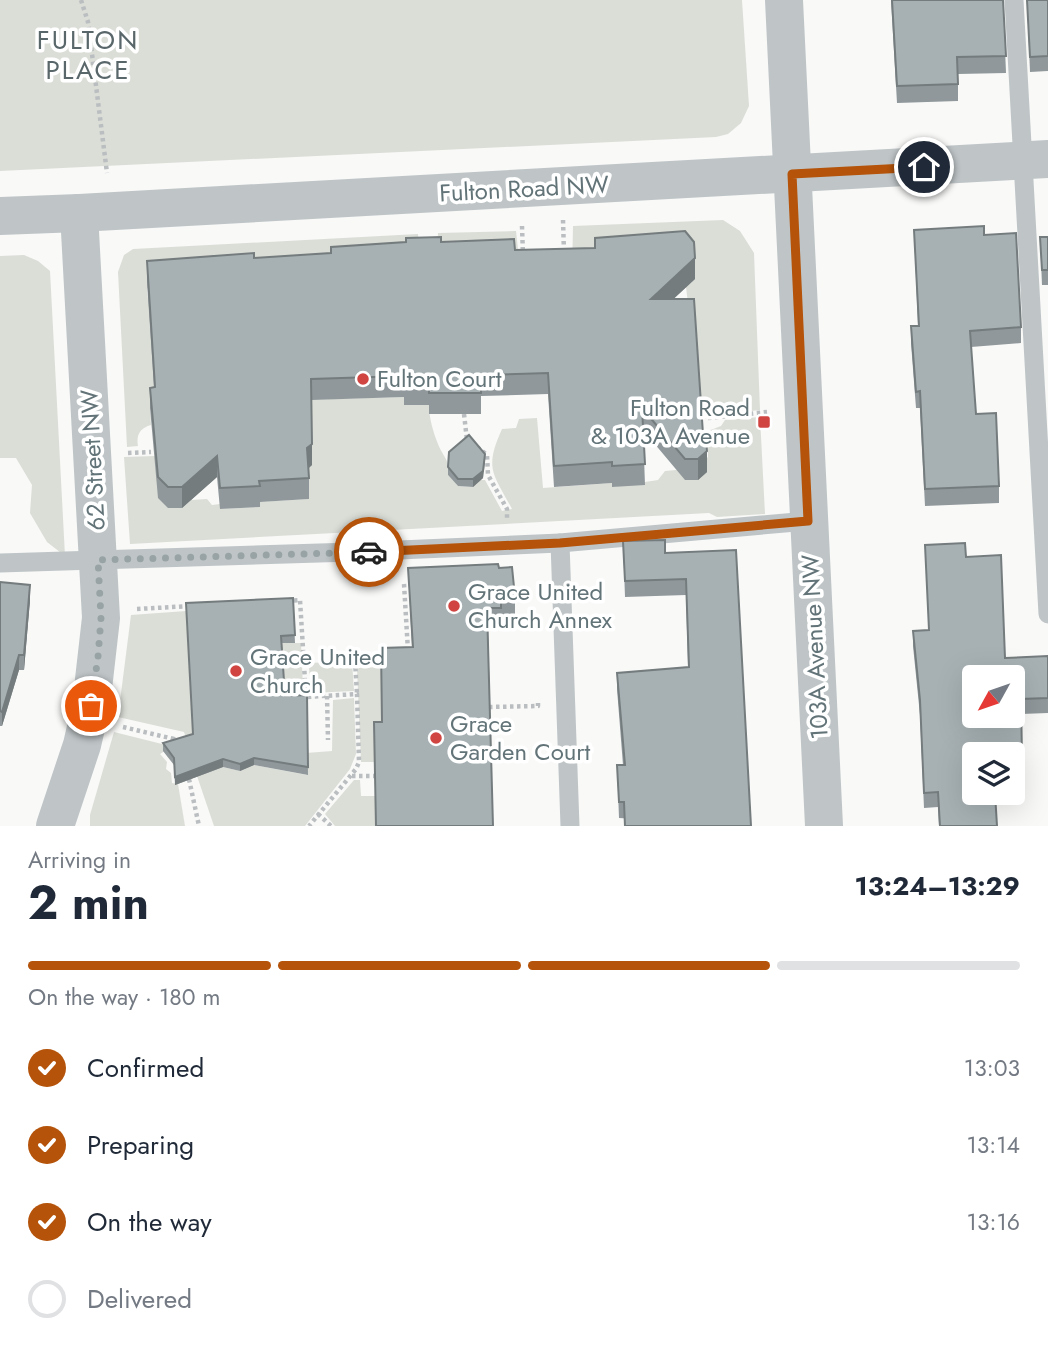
<!DOCTYPE html>
<meta charset="utf-8">
<style>
:root{--surface:#fff;--page:#f2f2f3;--text:#1f2937;--muted:#747a83;--line:#e0e1e3;--accent:#b45309}
body{margin:0;font-family:Jost,sans-serif;background:var(--page);color:var(--text);height:100vh;display:flex;flex-direction:column;font-size:26px;white-space:nowrap}
*{box-sizing:border-box;margin:0}
p{font-size:23px;color:var(--muted)}
.icon{flex:none;width:38px;height:38px;fill:none;stroke:currentColor;stroke-width:2;stroke-linecap:round;stroke-linejoin:round}
.map{position:relative;height:826px;overflow:hidden}
.drawer{display:flex;flex-direction:column;background:var(--surface);flex:1}
.drawer>*{flex:none}
.needle{width:46px;rotate:230deg}
.tools{position:absolute;left:962px;top:665px;display:grid;gap:14px}
.tools a{display:grid;place-items:center;width:63px;height:63px;border-radius:7px;background:var(--surface);box-shadow:0 7px 28px #0002;font-size:35px}
.pin{position:absolute;display:grid;place-items:center;width:60px;height:60px;color:#fff;margin:-30px;border:4px solid #fff;border-radius:50%;box-shadow:0 2px 7px #0007}
.courier{position:absolute;display:grid;place-items:center;width:70px;height:70px;margin:-35px;border:5px solid #b45309;border-radius:50%;background:#fff;color:#222;box-shadow:0 2px 9px #0007}
.head em{font-style:normal;font-weight:700}
.head div{display:flex;flex-direction:column-reverse}
.head{display:flex;align-items:center;justify-content:space-between;height:119px;padding:0 28px}
h1{font-size:46px;font-weight:700;line-height:52px}
.bar{display:grid;grid-template-columns:repeat(4,1fr);gap:10px 7px;align-content:center;height:84px;padding:0 28px}
.bar i{height:9px;border-radius:5px;background:var(--line)}
.bar .on{background:var(--accent)}
.bar p{grid-column:span 4}
ol{padding:0 28px;list-style:none}
li{display:flex;align-items:center;gap:21px;height:77px}
li p{margin-inline-start:auto}
li .icon{padding:7px;border-radius:50%;background:var(--accent);color:#fff;stroke-width:4}
li:last-child{color:var(--muted)}
li i{width:38px;height:38px;border:4px solid var(--line);border-radius:50%}
.map>svg:first-child{display:block}
.green{fill:#dbded7}
.lines{fill:none;stroke-linecap:round;stroke-linejoin:round}
.path{stroke:#babec0;stroke-width:4.5;stroke-dasharray:3.5 3.5;stroke-linecap:butt}
.service{stroke:#bfc5c7;stroke-width:19}
.minor{stroke:#bfc5c7;stroke-width:38}
.tertiary{stroke:#bfc5c7;stroke-width:38}
.wall{fill:#90989b}
.shaded-wall{fill:#757c7e}
.building{fill:#a7b1b4;stroke:#757c7e;stroke-width:2;fill-rule:evenodd}
.done{stroke:#98a3a5;stroke-width:7;stroke-dasharray:0 12.6}
.route{stroke:#b45309;stroke-width:9}
.poi-dot{fill:#d04441;stroke:#fff;stroke-width:2.5}
.labels{text-anchor:middle;stroke-width:7;stroke-linejoin:round;paint-order:stroke}
.street-label{font-size:24px;fill:#637479;stroke:#fff}
.poi-label{font-size:24px;fill:#637479;stroke:#fff;text-anchor:start}
.neighbourhood-label{font-size:26px;letter-spacing:2px;fill:#59676b;stroke:#fff}
</style>
<div class="map">
<svg width="1048" height="826" viewBox="0 0 1048 826">
<rect width="100%" height="100%" fill="#f9f9f8"/>
<g class="green">
<path d="M0 0H742L749 106 741 123 728 134 716 137 0 171Z"/>
<path d="M723 220 740 231 754 253 760 410 725 414 720 409 706 407 700 401 686 287 695 279 572 274 573 226Z"/>
<path d="M516 231 518 249 514 260 437 258 438 233Z"/>
<path d="M418 234 420 265 154 281 147 289 148 299 158 306 150 320 153 369 160 407 150 409 151 425C140 428 136 435 138 446L127 447 118 272 124 255 133 249Z"/>
<path d="M24 255 38 261 50 271 65 556 47 542 30 513 32 485 16 458H0V256Z"/>
<path d="M404 397 429 405C429 417 433 432 438 444 444 459 449 457 448 475L458 486 473 487 480 480H485L502 511 512 509C493 473 484 469 502 429L516 428 519 419 537 418 543 488 612 483V487L658 480 665 471 676 470 706 459 708 457V431L721 426 725 420 760 417 765 514 717 517 709 513 130 544 124 457 155 456 182 508 191 500 207 499 212 505 220 504V509L259 507V502L309 499 264 401Z"/>
<path d="M186 611 193 742 188 743 184 732 118 717 131 615Z"/>
<path d="M281 643H301L303 689 293 698 285 699Z"/>
<path d="M352 661 354 691 310 693 309 663Z"/>
<path d="M381 667 383 769H375L374 762H361L357 668Z"/>
<path d="M354 698 356 754 350 769 305 826H214L197 776 223 767 240 771 254 765 307 775 306 753 332 751 333 700Z"/>
<path d="M114 732 166 745 168 749 160 754 167 762 166 769 171 773 172 783 178 784 185 826H90V815Z"/>
<path d="M354 780H360L361 796H375L376 826H335L325 814Z"/>
</g>
<g class="lines">
<g class="path">
<path d="M81 0 88 22 107 173"/>
<path d="M563 220 564 253"/>
<path d="M522 226 523 255"/>
<path d="M464 414 467 440"/>
<path d="M708 418 767 412"/>
<path d="M477 447 487 455 488 475 507 509V519"/>
<path d="M128 453 151 452"/>
<path d="M404 584 408 651"/>
<path d="M287 601 300 600 306 697 357 694 359 762 356 769 309 826"/>
<path d="M137 609 191 606"/>
<path d="M501 621 516 626 535 625V628"/>
<path d="M355 661 357 694"/>
<path d="M356 664 386 663"/>
<path d="M327 696 328 740"/>
<path d="M489 707 538 706V703"/>
<path d="M123 727 174 739 176 744"/>
<path d="M352 776H375"/>
<path d="M189 779 199 826"/>
<path d="M318 814 331 826"/>
</g>
<g class="service">
<path d="M1014 0 1048 614"/>
<path d="M0 563 352 552 560 543"/>
<path d="M570 826 560 543 808 521"/>
</g>
<path class="minor" d="M55 826 82 745 91 706 101 618 79 213"/>
<g class="tertiary">
<path d="M784 0 824 826"/>
<path d="M0 216 79 213 1048 159"/>
</g>
</g>
<g class="wall">
<path d="M891 0H1003L1006 73 958 74V101L897 103Z"/>
<path d="M1027 0H1048V71L1030 72Z"/>
<path d="M914 230 984 235 1021 327V343L971 347 976 414 999 486V503L925 506 920 408H916L911 343V326H918Z"/>
<path d="M1040 237H1048V285H1042Z"/>
<path d="M441 242 515 250 695 279 673 299 703 434 707 472 698 480H685L643 430 645 485 612 487V483L554 487 548 394 481 396V414H429V405H404V397L312 400V465L309 468V499L260 502V507L220 509 217 477 182 508H168L158 498 150 408V388L154 387 147 282V261L254 258 331 253Z"/>
<path d="M485 462 483 478 473 487 458 486 448 475V467Z"/>
<path d="M623 541 665 553 736 550 751 826 619 818 617 765H623L617 689V673L688 667 686 595 625 597Z"/>
<path d="M925 545 966 557 1005 658 1048 656V713L1021 714 1022 771 1013 772V754H975L997 826H939L938 807 924 808 920 715 913 646V631L929 630Z"/>
<path d="M408 568H499L515 597V615L501 616V627H488L493 826H376L382 722 412 648Z"/>
<path d="M0 582 30 600 24 670H19L2 726H0Z"/>
<path d="M293 598 295 643H282L285 696 307 695 308 775 254 765 240 771 223 767 175 785 174 765 163 751V743L193 734Z"/>
</g>
<g class="shaded-wall">
<path d="M695 258V279L651 320V299Z"/>
<path d="M312 444V465L307 469V448Z"/>
<path d="M707 451V472L698 480V459Z"/>
<path d="M485 454 483 478 473 487V479Z"/>
<path d="M217 456V477L182 508V487Z"/>
<path d="M30 585V600L24 670V655Z"/>
<path d="M19 655V670L2 726V712Z"/>
<path d="M254 758V765L240 771V764Z"/>
<path d="M223 759V767L175 785V777Z"/>
</g>
<g class="building">
<path d="M892 0H1003L1006 56 957 57 958 84 897 86Z"/>
<path d="M1027 0H1048V56L1030 57Z"/>
<path d="M984 226V235L1016 233 1021 327 970 331 976 414 996 413 999 486 925 489 920 391 916 392 911 326H919L914 230Z"/>
<path d="M685 231 694 242 695 258 651 299H694L703 434 706 438 707 451 698 459H685L642 408 645 464 612 466V462L554 466 548 373 481 375V393H429V384H404V376L311 379 312 444 307 448 309 478 259 481 260 486 220 488 217 456 182 487H168L158 477 150 388 155 387 147 261 254 253V258L331 253V247L406 242V238L441 237V242L514 239 515 250 595 248V238Z"/>
<path d="M1040 237H1048V270H1042Z"/>
<path d="M469 435 485 454 483 471 473 479H458L448 467 449 452Z"/>
<path d="M665 540V553L736 550 751 826H625L624 802H619L617 765H625L617 673 689 667 686 579 625 581 623 541Z"/>
<path d="M965 543 966 557 1001 555 1005 658 1048 656V698L1021 699 1022 757H1013V754H975V793H995L997 826H940L938 792 924 793 920 700 913 631 929 630 925 545ZM975 677H1013V716H975Z"/>
<path d="M498 564 499 568 512 567 515 597H501V608H487L493 826H376L374 722H382L381 648 413 647 408 568Z"/>
<path d="M0 582 30 585 24 655H19L2 712 0 711Z"/>
<path d="M293 598 295 635 281 636 285 696 307 695 308 767 254 758 240 764 223 759 175 777 174 758 163 743 193 734 186 603Z"/>
</g>
<g class="lines">
<path class="done" d="M91 706 98 657 101 618 98 560 369 552"/>
<path class="route" d="M369 552 560 543 808 521 792 174 924 167"/>
</g>
<g class="poi-dot">
<circle cx="363" cy="379" r="7"/>
<rect x="757" y="415" width="14" height="14" rx="3.5"/>
<circle cx="454" cy="606" r="7"/>
<circle cx="236" cy="671" r="7"/>
<circle cx="436" cy="738" r="7"/>
</g>
<g class="labels">
<g class="street-label">
<text transform="translate(524 189) rotate(-3)" y="8">Fulton Road NW</text>
<text transform="translate(93 460) rotate(-93)" y="8">62 Street NW</text>
<text transform="translate(815 647) rotate(-93)" y="8">103A Avenue NW</text>
</g>
<g class="poi-label">
<text x="377" y="387">Fulton Court</text>
<text x="750" y="416" text-anchor="end">Fulton Road<tspan x="750" dy="28">&amp; 103A Avenue</tspan></text>
<text x="468" y="600">Grace United<tspan x="468" dy="28">Church Annex</tspan></text>
<text x="250" y="665">Grace United<tspan x="250" dy="28">Church</tspan></text>
<text x="450" y="732">Grace<tspan x="450" dy="28">Garden Court</tspan></text>
</g>
<g class="neighbourhood-label">
<text x="88" y="49">FULTON<tspan x="88" dy="30">PLACE</tspan></text>
</g>
</g>
</svg>
<div class="tools">
<a><svg class="needle" viewBox="-14 -14 28 28"><path d="M0-13l5 13h-10z" fill="#e53935"/><path d="M0 13l5-13h-10z" fill="#747a83"/></svg></a>
<a><svg class="icon" aria-label="layers" viewBox="0 0 24 24"><path d="M12 4l9 5-9 5-9-5zM3 14l9 5 9-5"/></svg></a>
</div>
<div class="pin" style="left:91px;top:706px;background:#ea580c"><svg class="icon" aria-label="bag" viewBox="0 0 24 24"><path d="M5 8h14l-1 12H6zM9 8a3 3 0 0 1 6 0"/></svg></div>
<div class="pin" style="left:924px;top:167px;background:#1f2937"><svg class="icon" aria-label="home" viewBox="0 0 24 24"><path d="M3 11l9-7 9 7M6 9v11h12V9"/></svg></div>
<div class="courier" style="left:369px;top:552px"><svg class="icon" aria-label="car" viewBox="0 0 24 24"><path d="M5 17H2v-5l4-1 3-4h7l3 4 3 1v5h-3M9 17h6M6 11h13"/><circle cx="7" cy="17" r="2"/><circle cx="17" cy="17" r="2"/></svg></div>
</div>
<section class="drawer">
<div class="head"><div><h1>2 min</h1><p>Arriving in</p></div><em>13:24–13:29</em></div>
<div class="bar"><i class="on"></i><i class="on"></i><i class="on"></i><i></i><p>On the way · 180 m</p></div>
<ol>
<li><svg class="icon" aria-label="check" viewBox="0 0 24 24"><path d="M5 12l5 5 9-10"/></svg>Confirmed<p>13:03</p></li>
<li><svg class="icon" aria-label="check" viewBox="0 0 24 24"><path d="M5 12l5 5 9-10"/></svg>Preparing<p>13:14</p></li>
<li><svg class="icon" aria-label="check" viewBox="0 0 24 24"><path d="M5 12l5 5 9-10"/></svg>On the way<p>13:16</p></li>
<li><i></i>Delivered</li>
</ol>
</section>
